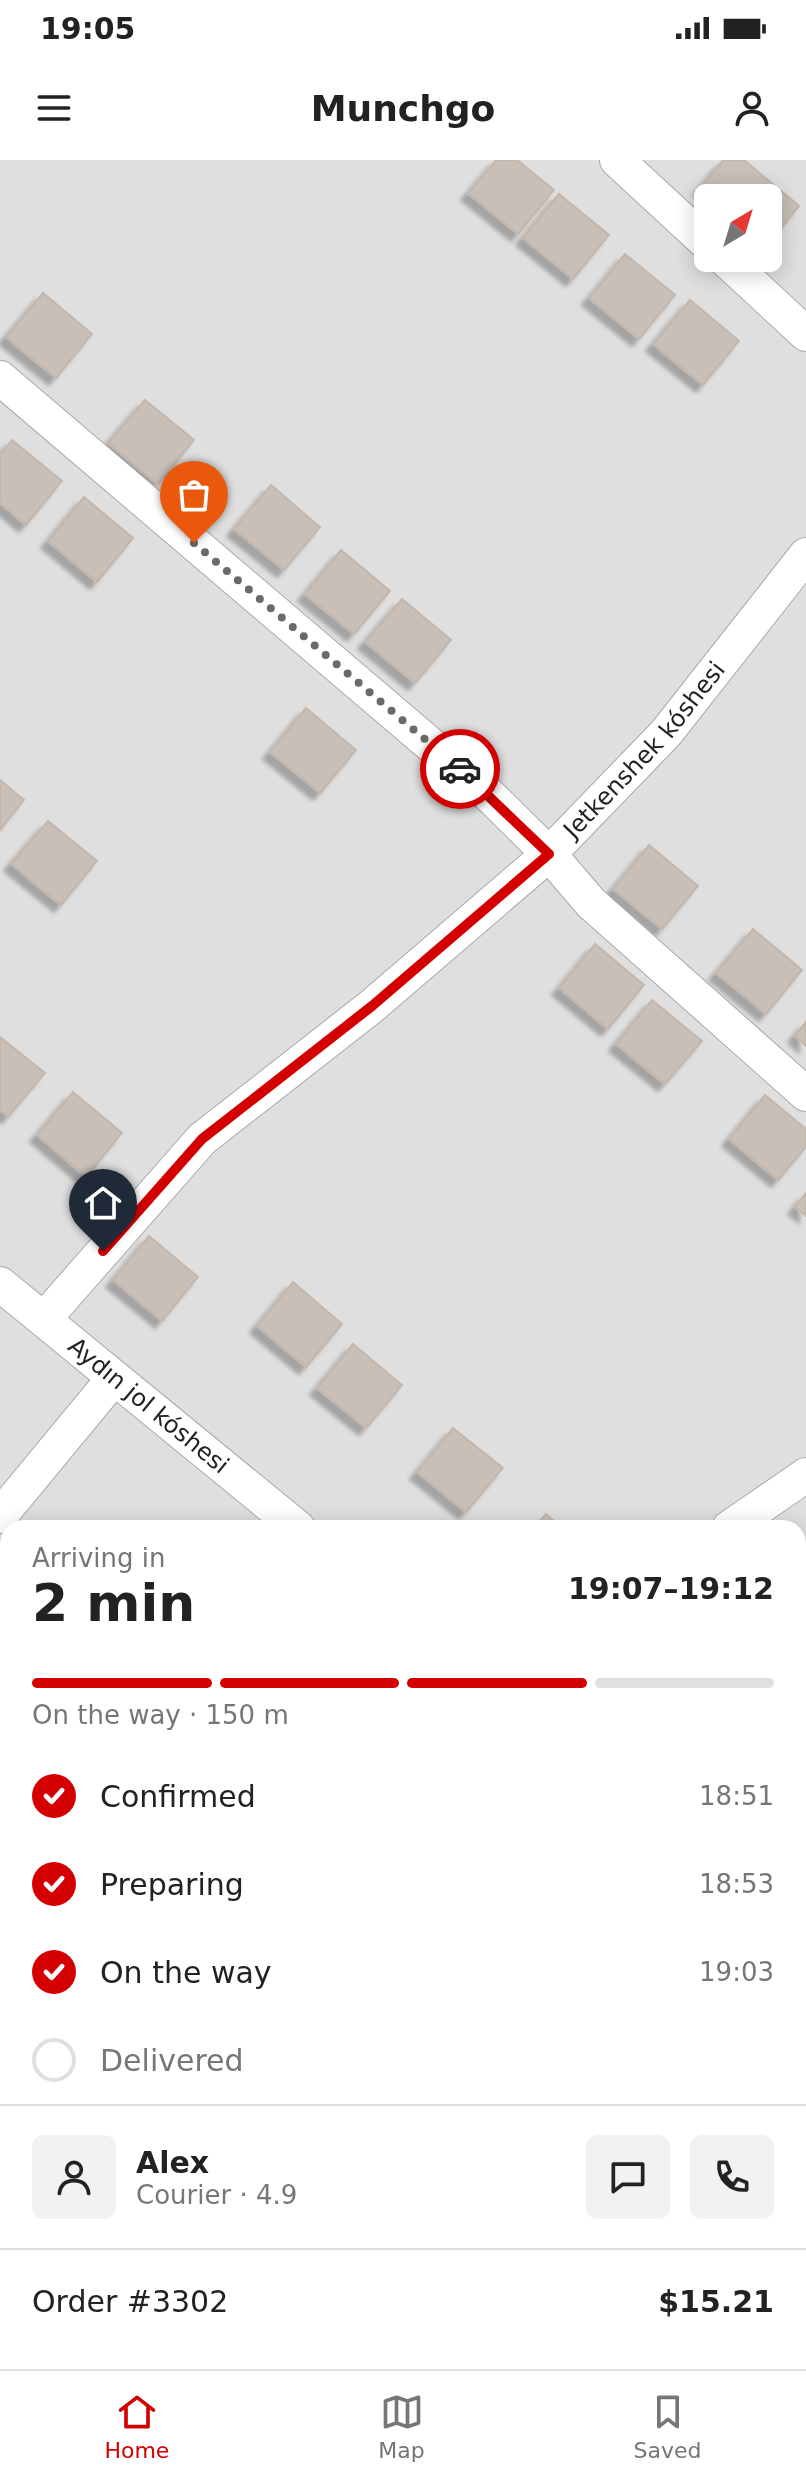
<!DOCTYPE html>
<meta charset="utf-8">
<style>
:root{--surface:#fff;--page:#f2f2f2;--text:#222;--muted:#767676;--line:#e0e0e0;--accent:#d40000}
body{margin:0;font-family:"DejaVu Sans",sans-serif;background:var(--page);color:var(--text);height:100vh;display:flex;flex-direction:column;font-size:30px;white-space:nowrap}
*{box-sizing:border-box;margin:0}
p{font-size:26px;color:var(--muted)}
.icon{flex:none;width:44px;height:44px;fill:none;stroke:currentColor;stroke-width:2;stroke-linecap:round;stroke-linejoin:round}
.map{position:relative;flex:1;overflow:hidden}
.drawer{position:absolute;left:0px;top:1360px;width:806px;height:850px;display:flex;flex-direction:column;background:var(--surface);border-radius:24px 24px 0 0;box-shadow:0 4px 20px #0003}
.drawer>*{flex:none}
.needle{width:52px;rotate:38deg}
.tools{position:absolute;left:694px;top:24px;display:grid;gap:16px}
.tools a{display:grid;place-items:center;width:88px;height:88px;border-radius:12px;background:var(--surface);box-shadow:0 4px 20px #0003;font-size:40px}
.pin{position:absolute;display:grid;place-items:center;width:68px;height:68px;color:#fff;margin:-82px -34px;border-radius:50% 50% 50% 0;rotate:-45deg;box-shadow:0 0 8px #0007}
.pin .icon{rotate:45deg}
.courier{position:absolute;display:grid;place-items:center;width:80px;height:80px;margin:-40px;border:6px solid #d40000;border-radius:50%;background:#fff;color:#222;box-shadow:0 2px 10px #0007}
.head em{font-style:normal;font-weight:700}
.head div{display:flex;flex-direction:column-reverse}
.head{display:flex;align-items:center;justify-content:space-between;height:136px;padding:0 32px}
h1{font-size:52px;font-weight:700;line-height:60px}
.bar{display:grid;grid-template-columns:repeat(4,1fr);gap:12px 8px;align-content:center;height:96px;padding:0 32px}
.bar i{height:10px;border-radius:6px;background:var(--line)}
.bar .current{background:var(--accent)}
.bar p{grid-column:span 4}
.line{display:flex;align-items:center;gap:20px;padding:0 32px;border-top:2px solid var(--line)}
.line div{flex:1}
.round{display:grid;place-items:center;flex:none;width:84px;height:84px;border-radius:12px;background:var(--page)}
ol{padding:0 32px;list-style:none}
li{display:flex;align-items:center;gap:24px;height:88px}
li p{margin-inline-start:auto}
li .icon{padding:8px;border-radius:50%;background:var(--accent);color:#fff;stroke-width:4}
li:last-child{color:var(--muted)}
li i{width:44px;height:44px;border:4px solid var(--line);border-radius:50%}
.status{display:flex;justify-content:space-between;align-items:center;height:56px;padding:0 40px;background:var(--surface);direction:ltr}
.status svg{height:22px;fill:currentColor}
header{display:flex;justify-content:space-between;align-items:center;height:104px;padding:0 32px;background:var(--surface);font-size:36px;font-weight:700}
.dock{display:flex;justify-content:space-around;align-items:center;height:112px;border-top:2px solid var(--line);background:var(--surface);font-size:22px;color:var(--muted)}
.dock a{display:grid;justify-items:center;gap:4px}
.dock .current{color:var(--accent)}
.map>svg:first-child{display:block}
.residential{fill:#e0dfdf;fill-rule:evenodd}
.industrial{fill:#ebdbe8}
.farmland{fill:#eef0d5}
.building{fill:#c7bfb8;stroke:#c4b6ab;stroke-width:2;filter:url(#shadow)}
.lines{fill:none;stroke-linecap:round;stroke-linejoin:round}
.minor-casing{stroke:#a9a9a9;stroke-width:36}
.minor{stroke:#fff;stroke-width:34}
.done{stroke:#6b6a68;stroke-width:8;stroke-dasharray:0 14.4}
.route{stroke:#d40000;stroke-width:10}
.labels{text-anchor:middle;stroke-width:6;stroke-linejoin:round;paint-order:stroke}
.street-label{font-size:24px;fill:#222;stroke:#fff}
</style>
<div class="status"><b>19:05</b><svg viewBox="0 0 49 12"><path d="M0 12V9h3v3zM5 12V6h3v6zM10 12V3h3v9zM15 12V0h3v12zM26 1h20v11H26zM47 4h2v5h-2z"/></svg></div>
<header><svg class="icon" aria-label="menu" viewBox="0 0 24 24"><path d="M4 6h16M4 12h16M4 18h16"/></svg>Munchgo<svg class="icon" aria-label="person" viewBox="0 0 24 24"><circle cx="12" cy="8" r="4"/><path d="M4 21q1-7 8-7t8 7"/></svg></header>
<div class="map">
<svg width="806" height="2209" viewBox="0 0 806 2209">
<defs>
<filter id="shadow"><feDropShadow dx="-7" dy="7" stdDeviation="2" flood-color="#0004"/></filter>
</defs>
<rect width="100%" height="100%" fill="#f2efe9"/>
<path class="residential" d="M0 0H806V2209H0ZM708 38H768V98H708ZM8 1368H798V2202H8Z"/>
<path class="industrial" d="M806 2018V2209H683L687 2202H798V2030Z"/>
<path class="farmland" d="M0 2067 8 2073V2202H185L194 2209H0Z"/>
<g class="building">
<path d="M496 0H517L554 30 518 74 468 33Z"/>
<path d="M723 0H744L799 46 768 84V38H712L700 28Z"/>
<path d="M559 34 609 75 573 119 523 78Z"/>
<path d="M625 94 675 135 639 179 589 138Z"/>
<path d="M43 133 92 174 56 218 6 177Z"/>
<path d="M690 140 739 181 703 225 653 184Z"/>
<path d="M145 240 194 280 158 324 108 283Z"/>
<path d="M12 280 62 321 26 365 0 343V295Z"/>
<path d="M271 325 320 367 284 410 234 369Z"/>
<path d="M84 337 133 378 97 422 48 381Z"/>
<path d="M341 390 390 431 354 474 305 434Z"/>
<path d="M402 439 451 480 415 523 365 482Z"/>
<path d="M306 548 356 590 320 633 270 592Z"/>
<path d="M0 620 24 640 0 670Z"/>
<path d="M48 661 97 701 61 745 11 704Z"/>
<path d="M649 685 698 726 662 769 613 729Z"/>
<path d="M753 769 802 810 766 854 716 813Z"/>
<path d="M595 784 644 825 608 869 559 828Z"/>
<path d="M652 840 702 881 665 924 616 884Z"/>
<path d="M806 862V886L795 876Z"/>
<path d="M0 877 45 913 8 957 0 950Z"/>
<path d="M73 932 122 973 86 1017 37 975Z"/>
<path d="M765 935 806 969V987L778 1020 729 979Z"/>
<path d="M806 1033V1056L795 1047Z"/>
<path d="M149 1076 198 1117 162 1161 113 1120Z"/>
<path d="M293 1122 342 1164 306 1207 257 1166Z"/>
<path d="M353 1184 402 1225 366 1268 317 1228Z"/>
<path d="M453 1268 503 1308 466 1352 417 1312Z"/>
<path d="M546 1354 562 1368H534Z"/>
<path d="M798 1522 806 1527V1601L798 1595Z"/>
<path d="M0 1556 8 1562V1588L0 1597Z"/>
<path d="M0 1758 8 1765V1839L0 1832Z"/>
<path d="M798 1792 806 1797V1839L798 1833Z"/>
<path d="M607 2202H665L661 2209H618Z"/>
</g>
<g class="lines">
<g class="minor-casing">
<g id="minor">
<path d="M617 0 708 84"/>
<path d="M724 98 806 174"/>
<path d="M0 218 486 632 549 694 591 743 806 934"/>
<path id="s1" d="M0 1124 298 1368"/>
<path id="s2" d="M44 1159 202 979 372 846 549 694 666 573 806 395"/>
<path d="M0 1356 114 1218"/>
<path d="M729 1368 806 1315"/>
<path d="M0 1675 8 1681"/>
<path d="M798 1724 806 1730"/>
</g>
</g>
<use href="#minor" class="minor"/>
</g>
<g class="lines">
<path class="done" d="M194 383 460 609"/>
<path class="route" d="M103 1091 202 979 372 846 549 694 460 609"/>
</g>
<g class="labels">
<g class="street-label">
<text dy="8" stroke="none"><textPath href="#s2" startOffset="830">Jetkenshek kóshesi</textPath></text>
<text dy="8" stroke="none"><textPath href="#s1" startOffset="192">Aydın jol kóshesi</textPath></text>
</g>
</g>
</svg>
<div class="tools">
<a><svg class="needle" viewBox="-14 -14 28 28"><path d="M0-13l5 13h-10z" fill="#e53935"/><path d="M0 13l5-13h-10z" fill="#767676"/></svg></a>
</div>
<div class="pin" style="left:194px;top:383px;background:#ea580c"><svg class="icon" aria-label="bag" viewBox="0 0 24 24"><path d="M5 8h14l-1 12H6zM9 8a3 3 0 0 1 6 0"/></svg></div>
<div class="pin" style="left:103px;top:1091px;background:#1f2937"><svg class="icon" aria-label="home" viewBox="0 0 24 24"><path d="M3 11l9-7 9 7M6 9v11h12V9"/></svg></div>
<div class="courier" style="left:460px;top:609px"><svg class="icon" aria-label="car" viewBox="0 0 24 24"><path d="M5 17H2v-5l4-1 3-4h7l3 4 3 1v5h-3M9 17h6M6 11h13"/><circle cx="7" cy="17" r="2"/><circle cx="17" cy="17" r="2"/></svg></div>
<section class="drawer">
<div class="head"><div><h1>2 min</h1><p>Arriving in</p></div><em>19:07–19:12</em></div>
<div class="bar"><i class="current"></i><i class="current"></i><i class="current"></i><i></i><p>On the way · 150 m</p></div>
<ol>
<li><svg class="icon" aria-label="check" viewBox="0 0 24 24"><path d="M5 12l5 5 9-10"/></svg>Confirmed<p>18:51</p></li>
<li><svg class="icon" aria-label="check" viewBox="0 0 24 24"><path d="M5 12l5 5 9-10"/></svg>Preparing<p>18:53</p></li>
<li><svg class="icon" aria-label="check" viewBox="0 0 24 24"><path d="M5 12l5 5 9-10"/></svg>On the way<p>19:03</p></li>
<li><i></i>Delivered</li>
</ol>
<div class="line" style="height:144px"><a class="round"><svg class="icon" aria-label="person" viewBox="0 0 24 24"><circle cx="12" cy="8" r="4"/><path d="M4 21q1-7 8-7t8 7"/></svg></a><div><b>Alex</b><p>Courier · 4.9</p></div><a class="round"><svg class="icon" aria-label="chat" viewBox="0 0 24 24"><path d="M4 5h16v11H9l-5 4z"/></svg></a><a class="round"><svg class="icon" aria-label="phone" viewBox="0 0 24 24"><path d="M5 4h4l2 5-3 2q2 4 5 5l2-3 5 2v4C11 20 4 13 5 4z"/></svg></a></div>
<div class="line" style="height:104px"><div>Order #3302</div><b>$15.21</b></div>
</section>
</div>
<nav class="dock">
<a class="current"><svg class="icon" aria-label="home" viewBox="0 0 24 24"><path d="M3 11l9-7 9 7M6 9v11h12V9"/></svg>Home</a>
<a><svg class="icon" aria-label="map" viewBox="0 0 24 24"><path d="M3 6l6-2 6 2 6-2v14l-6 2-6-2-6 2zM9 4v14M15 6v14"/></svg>Map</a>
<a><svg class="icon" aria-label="saved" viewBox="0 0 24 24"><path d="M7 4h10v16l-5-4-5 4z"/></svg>Saved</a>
</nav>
